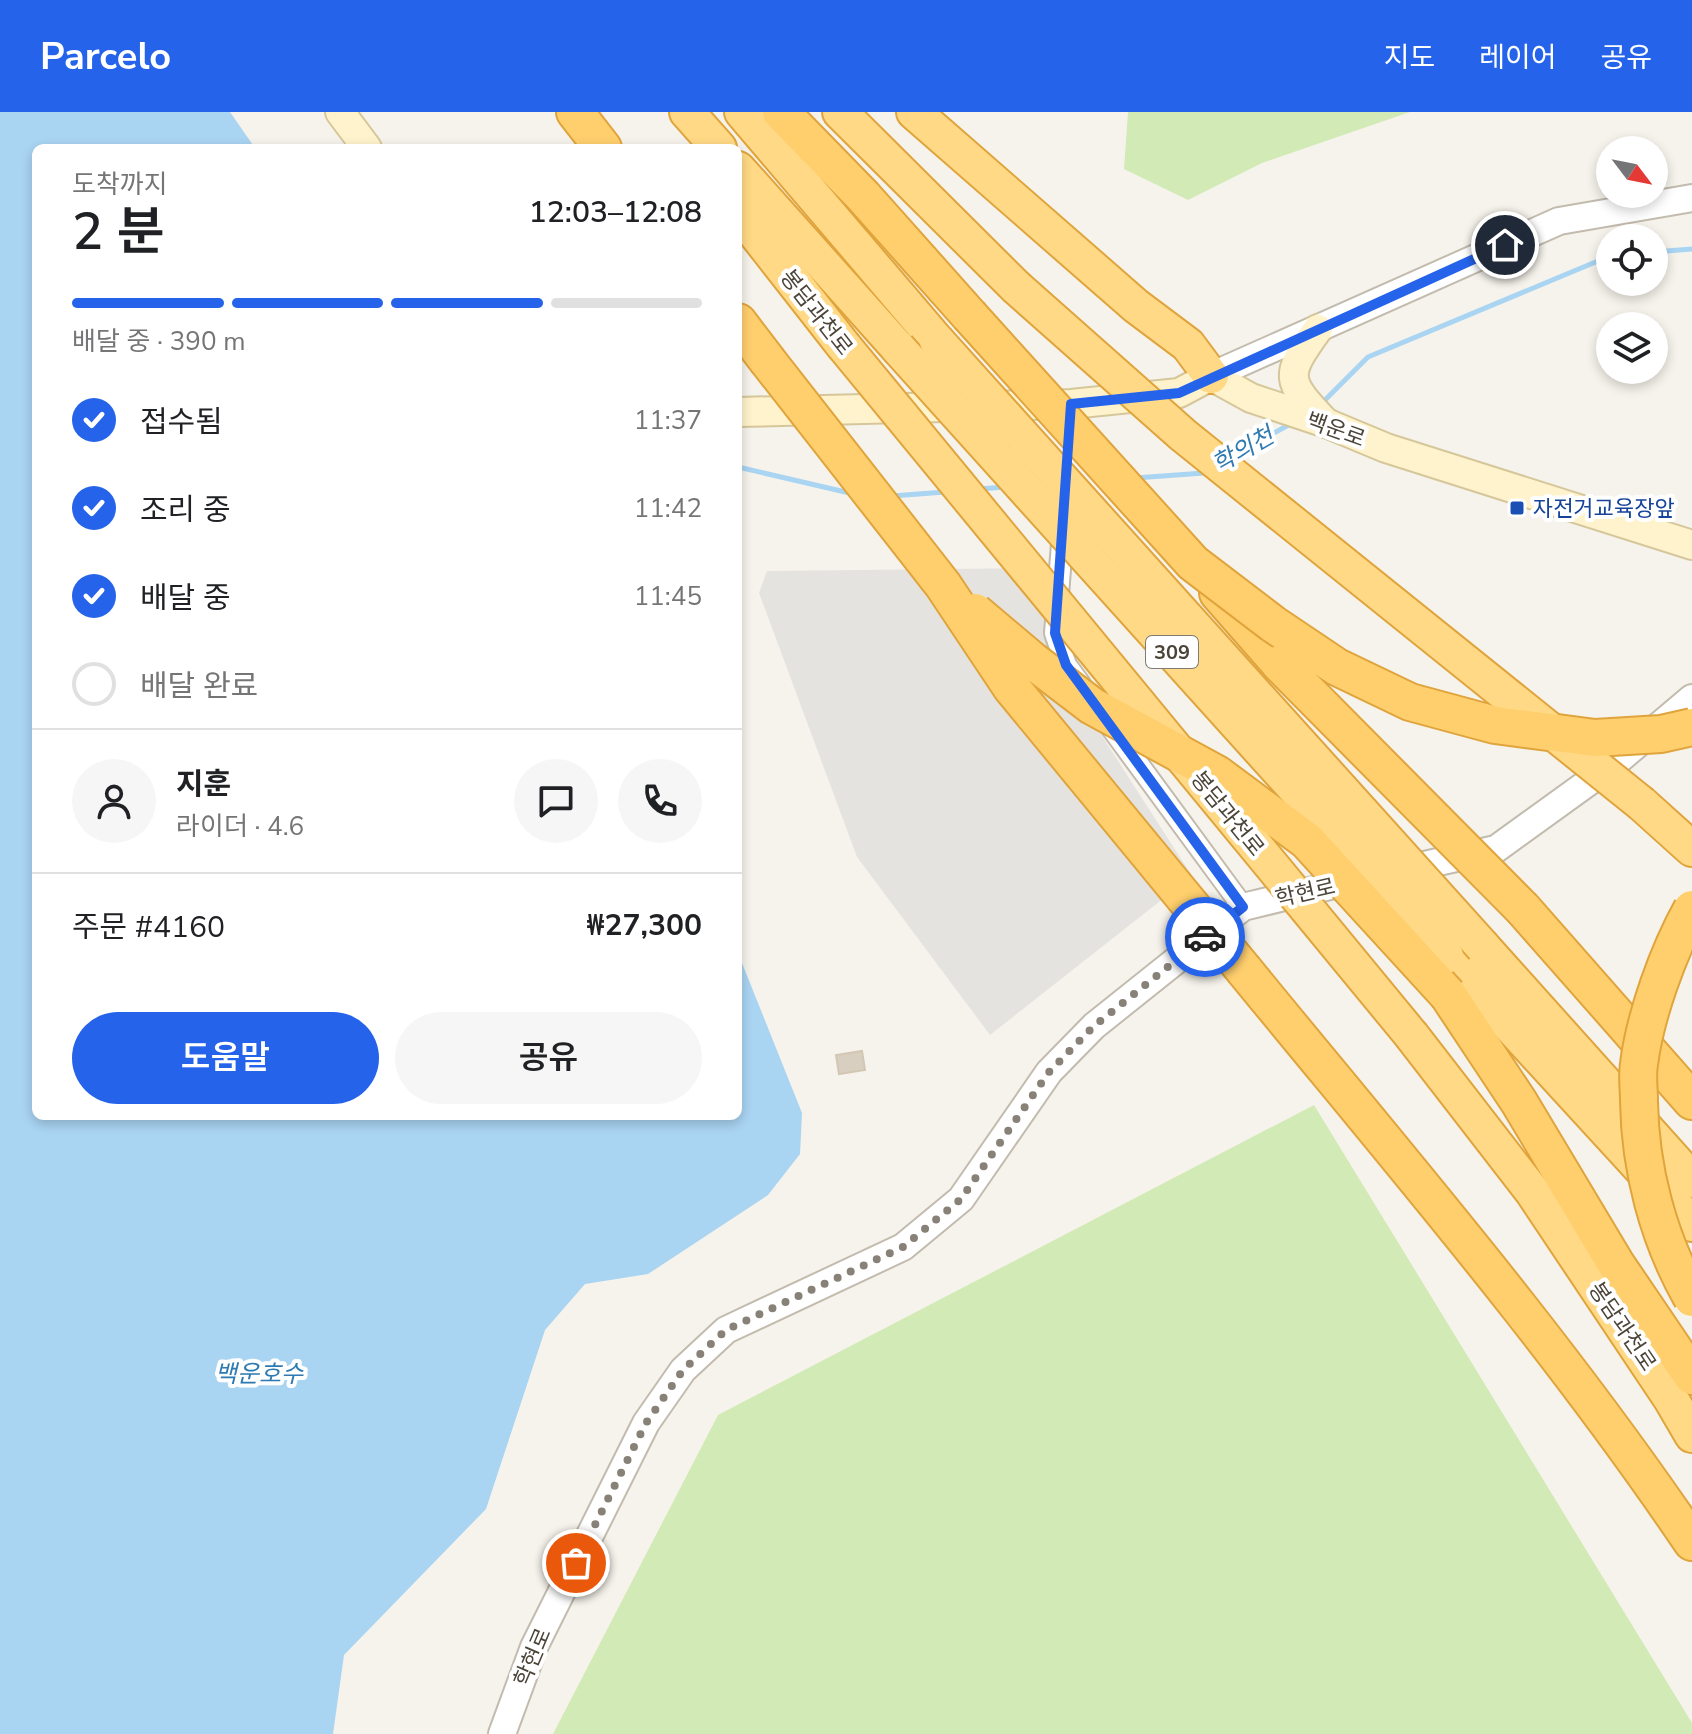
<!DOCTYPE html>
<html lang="ko">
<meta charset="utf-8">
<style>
:root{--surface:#fff;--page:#f6f6f6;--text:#202124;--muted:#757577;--line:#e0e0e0;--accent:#2563eb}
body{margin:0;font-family:"Nunito Sans","Noto Sans KR",sans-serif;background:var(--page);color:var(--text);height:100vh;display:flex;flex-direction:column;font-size:30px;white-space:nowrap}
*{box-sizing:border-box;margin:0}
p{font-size:26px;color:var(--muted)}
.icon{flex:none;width:44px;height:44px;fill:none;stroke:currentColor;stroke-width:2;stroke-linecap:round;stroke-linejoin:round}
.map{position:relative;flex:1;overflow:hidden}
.panel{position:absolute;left:32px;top:32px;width:710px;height:976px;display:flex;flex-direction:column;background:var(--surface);border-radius:12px;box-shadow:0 4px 12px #0003}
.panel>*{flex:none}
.needle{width:52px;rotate:122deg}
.controls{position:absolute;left:1596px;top:24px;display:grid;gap:16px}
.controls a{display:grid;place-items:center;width:72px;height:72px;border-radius:50%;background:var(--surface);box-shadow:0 4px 12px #0003;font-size:40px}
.pin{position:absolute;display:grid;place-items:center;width:68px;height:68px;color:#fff;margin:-34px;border:4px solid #fff;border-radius:50%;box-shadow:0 2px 8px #0007}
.courier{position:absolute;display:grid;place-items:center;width:80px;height:80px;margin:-40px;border:6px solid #2563eb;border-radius:50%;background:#fff;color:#222;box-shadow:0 2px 10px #0007}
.headline em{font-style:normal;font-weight:600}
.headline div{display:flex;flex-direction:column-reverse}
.headline{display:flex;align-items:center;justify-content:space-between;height:136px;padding:0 40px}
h1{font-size:52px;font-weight:600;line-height:60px}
.bar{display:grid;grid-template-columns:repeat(4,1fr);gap:12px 8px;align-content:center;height:96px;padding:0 40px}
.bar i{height:10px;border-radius:6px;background:var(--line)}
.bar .active{background:var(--accent)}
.bar p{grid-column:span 4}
.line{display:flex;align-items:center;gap:20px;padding:0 40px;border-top:2px solid var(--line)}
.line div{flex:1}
.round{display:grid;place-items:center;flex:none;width:84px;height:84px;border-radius:42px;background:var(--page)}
ol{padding:0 40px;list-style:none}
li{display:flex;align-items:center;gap:24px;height:88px}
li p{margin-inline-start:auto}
li .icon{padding:8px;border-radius:50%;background:var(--accent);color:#fff;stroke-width:4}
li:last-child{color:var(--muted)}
li i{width:44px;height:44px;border:4px solid var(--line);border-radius:50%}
.cta{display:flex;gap:16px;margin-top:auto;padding:16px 40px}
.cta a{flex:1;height:92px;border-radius:48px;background:var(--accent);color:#fff;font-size:32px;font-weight:600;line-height:92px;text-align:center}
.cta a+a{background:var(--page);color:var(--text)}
header{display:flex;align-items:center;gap:48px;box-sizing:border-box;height:112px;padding:0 40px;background:var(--accent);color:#fff}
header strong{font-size:38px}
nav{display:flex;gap:44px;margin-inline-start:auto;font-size:28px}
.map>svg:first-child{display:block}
.green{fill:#d2eab5}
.parking{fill:#e5e3e0}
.water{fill:#a9d4f2}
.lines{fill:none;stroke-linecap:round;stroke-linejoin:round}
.stream{stroke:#a9d4f2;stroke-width:5}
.building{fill:#d8cfc1;stroke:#d3c7b4;stroke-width:2}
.minor-casing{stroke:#c2bbae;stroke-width:24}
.tertiary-casing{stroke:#c2bbae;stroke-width:30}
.secondary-casing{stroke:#d6c79b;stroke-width:32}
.trunk-casing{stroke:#e0a43c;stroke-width:38}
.motorway-casing{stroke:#e0a43c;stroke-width:40}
.minor{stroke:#fff;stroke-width:20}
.tertiary{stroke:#fff;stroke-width:26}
.secondary{stroke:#fff3cd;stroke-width:28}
.trunk{stroke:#ffd985;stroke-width:34}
.motorway{stroke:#ffcf6e;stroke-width:36}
.trunk-bridge-casing{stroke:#e0a43c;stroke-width:38;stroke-linecap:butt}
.motorway-bridge-casing{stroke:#e0a43c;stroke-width:40;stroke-linecap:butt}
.trunk-bridge{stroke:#ffd985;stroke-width:34}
.motorway-bridge{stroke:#ffcf6e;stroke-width:36}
.done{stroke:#878178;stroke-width:8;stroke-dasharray:0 14.4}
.route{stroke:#2563eb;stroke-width:10}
.transit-dot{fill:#1a4fb4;stroke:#fff;stroke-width:3}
.labels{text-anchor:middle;stroke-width:8;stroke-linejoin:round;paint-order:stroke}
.shield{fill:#fff;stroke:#817c74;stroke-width:2}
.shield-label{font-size:20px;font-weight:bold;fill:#4b4439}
.street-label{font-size:22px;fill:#4b4439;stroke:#fff}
.transit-label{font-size:22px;fill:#164399;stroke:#fff;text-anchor:start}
.water-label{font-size:24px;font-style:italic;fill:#2e7ab2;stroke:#fff}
</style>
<header>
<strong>Parcelo</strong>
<nav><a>지도</a><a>레이어</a><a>공유</a></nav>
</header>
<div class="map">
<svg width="1692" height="1622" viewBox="0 0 1692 1622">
<rect width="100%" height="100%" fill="#f6f3ec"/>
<g class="green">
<path d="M1128 0H1410L1262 51 1188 88 1124 57Z"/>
<path d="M1314 993 1692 1611V1622H553L718 1303Z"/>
</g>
<path class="parking" d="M1050 456 1048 540 1192 764 990 923 857 745 759 481 767 459Z"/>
<path class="water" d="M0 0H230L255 36H36V1004H738V841L802 1001 800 1042 768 1083 648 1162 585 1172 545 1218 486 1397 344 1543 333 1622H0Z"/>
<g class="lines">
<g class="stream">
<path d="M1654 140 1692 137"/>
<path d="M1320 293 1368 245 1610 144"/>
<path d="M1231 345 1292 311"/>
<path d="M738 355 854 382"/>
<path d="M1135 366 1204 361 1208 358"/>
<path d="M979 377 1005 375"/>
<path d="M892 384 945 380"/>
</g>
</g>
<path class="building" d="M862 939 865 958 839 962 836 943Z"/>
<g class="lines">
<g class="minor-casing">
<g id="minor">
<path d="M1063 419 1055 521 1066 553 1080 572"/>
<path d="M1108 611 1243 795"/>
</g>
</g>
<g class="tertiary-casing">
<g id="tertiary">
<path d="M1211 264 1559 109 1692 86"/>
<path d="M1398 759 1496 737 1615 651 1692 586"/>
<path d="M502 1622 534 1535 646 1311 683 1258 726 1218 903 1135 961 1087 1049 960 1094 914 1243 795 1359 767"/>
</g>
</g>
<g class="secondary-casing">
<g id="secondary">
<path d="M340 0 367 36"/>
<path d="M1318 217C1284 264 1285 268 1326 311"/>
<path d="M738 300 1071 292 1179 281 1211 264 1251 286 1326 311 1386 336 1692 433"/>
</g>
</g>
<g class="trunk-casing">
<g id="trunk">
<path d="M687 0 719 36"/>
<path d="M742 0 937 229"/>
<path d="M840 0 1016 175"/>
<path d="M914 0 1136 194 1188 233 1211 264"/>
<path d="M738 57 898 236"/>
<path d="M738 99 843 233"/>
<path d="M1642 692 1692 737"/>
<path d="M1483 835 1692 1068"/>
<path d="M1446 844 1692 1112"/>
<path d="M1412 924 1532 1079 1671 1287 1692 1323"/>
</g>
</g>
<g class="motorway-casing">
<g id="motorway">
<path d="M575 0 603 36"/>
<path d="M781 0 863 84 969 203"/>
<path d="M738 210 767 248"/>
<path d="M1218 481 1280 552"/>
<path d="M1523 797 1692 989"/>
<path d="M1244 858C1397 1045 1556 1229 1692 1430"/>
<path d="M1448 883 1519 990 1616 1152 1692 1264"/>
</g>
</g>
<use href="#minor" class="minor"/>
<use href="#tertiary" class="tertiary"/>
<use href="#secondary" class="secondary"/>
<use href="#trunk" class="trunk"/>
<use href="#motorway" class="motorway"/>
<g class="trunk-bridge-casing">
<g id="trunk-bridge">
<path d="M1016 175 1183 323 1642 692"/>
<path d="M937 229 1483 835"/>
<path d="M843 233 1412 924"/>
<path d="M898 236 1446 844"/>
</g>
</g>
<g class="motorway-bridge-casing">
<g id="motorway-bridge">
<path d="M969 203 1193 451 1273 512 1337 555 1410 590 1495 613 1595 626 1661 622 1692 615"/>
<path d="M767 248 943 473 1011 575 1244 858"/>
<path d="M975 500 1033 549 1092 594 1217 662 1307 729 1448 883"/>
<path d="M1280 552 1523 797"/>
<path d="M1692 797C1668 840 1645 904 1639 952 1637 964 1639 977 1639 989 1640 1057 1658 1126 1692 1186"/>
</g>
</g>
<use href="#trunk-bridge" class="trunk-bridge"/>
<use href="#motorway-bridge" class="motorway-bridge"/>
</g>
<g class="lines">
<path class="done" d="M576 1451 646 1311 683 1258 726 1218 903 1135 961 1087 1049 960 1094 914 1205 825"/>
<path class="route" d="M1205 825 1243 795 1066 553 1055 521 1071 292 1179 281 1505 133"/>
</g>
<rect class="transit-dot" x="1509" y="388" width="16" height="16" rx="4"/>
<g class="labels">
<rect class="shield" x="1146" y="524" width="52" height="32" rx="6"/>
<g class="shield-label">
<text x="1172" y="547">309</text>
</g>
<g class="street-label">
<text transform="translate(817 200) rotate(52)" y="8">봉담과천로</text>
<text transform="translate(1336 317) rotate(20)" y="8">백운로</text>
<text transform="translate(1228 701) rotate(51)" y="8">봉담과천로</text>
<text transform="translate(1305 780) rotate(-13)" y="8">학현로</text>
<text transform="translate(1623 1214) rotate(56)" y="8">봉담과천로</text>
<text transform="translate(532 1545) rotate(-67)" y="8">학현로</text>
</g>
<g class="transit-label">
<text x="1533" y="404">자전거교육장앞</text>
</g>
<g class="water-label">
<text transform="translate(1243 338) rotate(-30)" y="8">학의천</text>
<text x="259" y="1270">백운호수</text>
</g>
</g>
</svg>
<div class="controls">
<a><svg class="needle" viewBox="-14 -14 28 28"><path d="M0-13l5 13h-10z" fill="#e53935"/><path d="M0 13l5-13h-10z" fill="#757577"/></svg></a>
<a><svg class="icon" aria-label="locate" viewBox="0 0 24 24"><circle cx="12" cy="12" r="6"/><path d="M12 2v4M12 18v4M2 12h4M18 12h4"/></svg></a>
<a><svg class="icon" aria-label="layers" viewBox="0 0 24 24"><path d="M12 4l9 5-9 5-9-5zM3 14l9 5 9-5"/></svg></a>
</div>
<div class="pin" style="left:576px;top:1451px;background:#ea580c"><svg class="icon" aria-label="bag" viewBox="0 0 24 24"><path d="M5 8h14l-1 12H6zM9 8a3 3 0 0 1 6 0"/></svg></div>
<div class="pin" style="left:1505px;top:133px;background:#1f2937"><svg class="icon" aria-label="home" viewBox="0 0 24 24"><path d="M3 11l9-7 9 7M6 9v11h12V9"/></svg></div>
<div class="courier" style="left:1205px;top:825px"><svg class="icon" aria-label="car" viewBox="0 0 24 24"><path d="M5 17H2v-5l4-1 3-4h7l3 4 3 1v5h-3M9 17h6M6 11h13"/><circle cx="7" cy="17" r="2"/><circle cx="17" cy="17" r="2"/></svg></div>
<section class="panel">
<div class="headline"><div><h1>2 분</h1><p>도착까지</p></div><em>12:03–12:08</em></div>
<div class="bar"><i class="active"></i><i class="active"></i><i class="active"></i><i></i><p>배달 중 · 390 m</p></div>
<ol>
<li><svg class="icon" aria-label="check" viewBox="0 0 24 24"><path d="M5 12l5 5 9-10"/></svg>접수됨<p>11:37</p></li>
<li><svg class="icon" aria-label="check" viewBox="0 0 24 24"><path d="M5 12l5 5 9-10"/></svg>조리 중<p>11:42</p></li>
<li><svg class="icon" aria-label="check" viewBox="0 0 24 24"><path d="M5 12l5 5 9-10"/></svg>배달 중<p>11:45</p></li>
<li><i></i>배달 완료</li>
</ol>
<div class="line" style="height:144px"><a class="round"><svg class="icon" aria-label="person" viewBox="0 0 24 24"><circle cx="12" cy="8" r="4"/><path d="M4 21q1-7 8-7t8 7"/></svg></a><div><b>지훈</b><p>라이더 · 4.6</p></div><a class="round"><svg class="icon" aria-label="chat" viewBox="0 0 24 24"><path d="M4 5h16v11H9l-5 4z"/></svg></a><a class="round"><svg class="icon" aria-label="phone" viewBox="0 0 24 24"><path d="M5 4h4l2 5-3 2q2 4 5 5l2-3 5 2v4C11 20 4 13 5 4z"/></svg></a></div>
<div class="line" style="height:104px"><div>주문 #4160</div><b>₩27,300</b></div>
<div class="cta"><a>도움말</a><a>공유</a></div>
</section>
</div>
